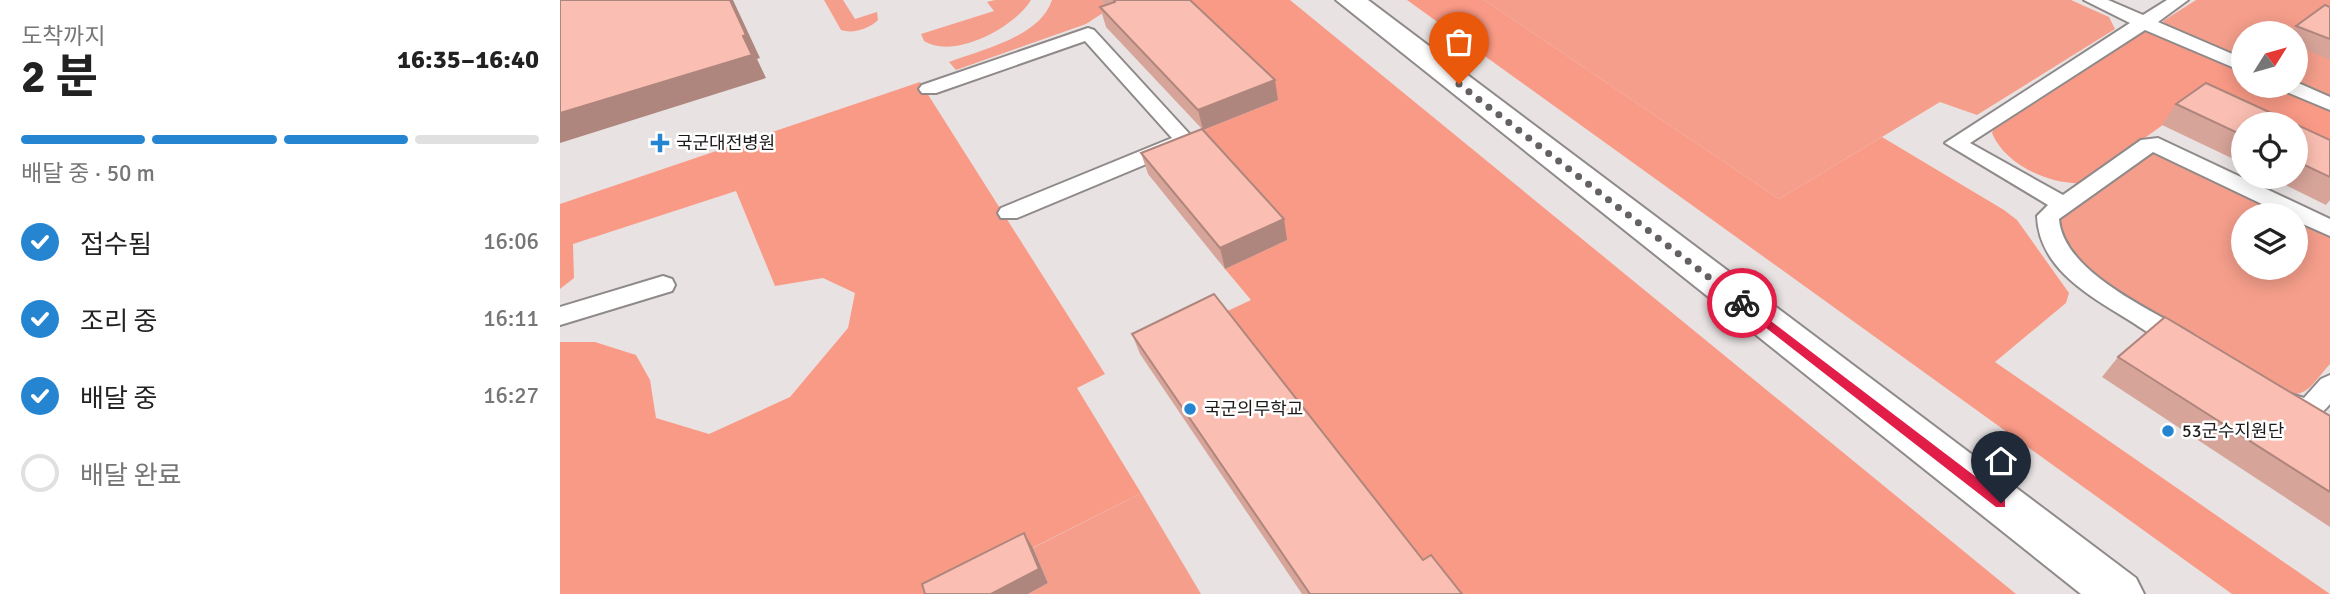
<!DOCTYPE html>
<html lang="ko">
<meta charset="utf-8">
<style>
:root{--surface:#fff;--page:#f2f2f2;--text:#222;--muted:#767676;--line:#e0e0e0;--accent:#2685d1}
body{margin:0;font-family:Signika,"Noto Sans KR",sans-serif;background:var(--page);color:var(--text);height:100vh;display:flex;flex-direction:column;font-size:26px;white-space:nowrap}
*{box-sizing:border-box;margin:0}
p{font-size:23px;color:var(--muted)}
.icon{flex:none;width:38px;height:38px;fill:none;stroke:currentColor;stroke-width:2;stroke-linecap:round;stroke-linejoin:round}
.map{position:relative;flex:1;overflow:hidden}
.details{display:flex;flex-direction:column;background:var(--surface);width:560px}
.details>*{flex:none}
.needle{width:46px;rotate:53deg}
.tools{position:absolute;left:1671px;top:21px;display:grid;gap:14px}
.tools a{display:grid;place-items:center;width:77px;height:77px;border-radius:50%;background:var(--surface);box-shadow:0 4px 18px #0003;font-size:35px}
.pin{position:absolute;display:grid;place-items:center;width:60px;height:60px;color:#fff;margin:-72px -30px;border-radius:50% 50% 50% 0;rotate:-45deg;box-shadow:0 0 7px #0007}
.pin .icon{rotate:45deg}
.courier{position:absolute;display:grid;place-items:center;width:70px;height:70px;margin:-35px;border:5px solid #e11d48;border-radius:50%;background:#fff;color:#222;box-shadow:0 2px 9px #0007}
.head em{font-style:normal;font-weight:700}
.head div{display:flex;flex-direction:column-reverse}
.head{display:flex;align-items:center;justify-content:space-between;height:119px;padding:0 21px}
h1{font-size:46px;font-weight:700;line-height:52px}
.bar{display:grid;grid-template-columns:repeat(4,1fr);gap:10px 7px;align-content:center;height:84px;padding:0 21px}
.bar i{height:9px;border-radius:5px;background:var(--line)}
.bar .selected{background:var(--accent)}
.bar p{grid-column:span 4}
ol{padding:0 21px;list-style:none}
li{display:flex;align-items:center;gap:21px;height:77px}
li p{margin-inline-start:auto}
li .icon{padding:7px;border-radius:50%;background:var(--accent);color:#fff;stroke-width:4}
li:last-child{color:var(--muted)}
li i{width:38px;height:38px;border:4px solid var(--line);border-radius:50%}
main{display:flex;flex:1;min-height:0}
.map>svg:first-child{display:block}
.green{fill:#f59e8b}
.forest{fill:#f99a86}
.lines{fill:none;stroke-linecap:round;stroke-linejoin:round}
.service-casing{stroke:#8f8a89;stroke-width:4}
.tertiary-casing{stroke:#8f8a89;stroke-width:4}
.service{fill:#fff;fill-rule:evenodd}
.tertiary{fill:#fff;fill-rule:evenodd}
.wall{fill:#d7a499}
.shaded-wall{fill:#af867d}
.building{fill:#fabfb2;stroke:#af867d;stroke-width:2}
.route{fill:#e11d48}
.done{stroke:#646160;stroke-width:7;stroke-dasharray:0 12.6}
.poi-dot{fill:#2685d1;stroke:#fff;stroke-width:2.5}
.labels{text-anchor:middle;stroke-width:5;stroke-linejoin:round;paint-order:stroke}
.poi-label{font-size:18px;fill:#1d1b1a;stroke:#fff;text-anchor:start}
</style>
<main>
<section class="details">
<div class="head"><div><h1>2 분</h1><p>도착까지</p></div><em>16:35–16:40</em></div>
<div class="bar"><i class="selected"></i><i class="selected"></i><i class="selected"></i><i></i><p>배달 중 · 50 m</p></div>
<ol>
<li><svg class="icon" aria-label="check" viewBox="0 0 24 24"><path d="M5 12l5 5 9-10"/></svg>접수됨<p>16:06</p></li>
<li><svg class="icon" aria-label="check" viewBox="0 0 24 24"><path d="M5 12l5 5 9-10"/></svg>조리 중<p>16:11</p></li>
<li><svg class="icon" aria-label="check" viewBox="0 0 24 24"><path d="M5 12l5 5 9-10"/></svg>배달 중<p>16:27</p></li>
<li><i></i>배달 완료</li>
</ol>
</section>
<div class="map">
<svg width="1770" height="594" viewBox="0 0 1770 594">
<rect width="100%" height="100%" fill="#e8e3e2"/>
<g class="green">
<path d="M264 0H283L295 19 317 12 318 20C309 29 293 34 281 30Z"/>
<path d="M435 0H471C455 27 394 60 364 41L361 34 434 11 427 2Z"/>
<path d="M492 0H541L549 9 526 24 396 70 389 62C421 50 480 37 492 0Z"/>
<path d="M924 0H1511L1549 17 1555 29 1417 115 1380 102 1219 199Z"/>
<path d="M1636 0H1770V99L1736 84V33H1684L1683 61 1607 26 1603 21Z"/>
<path d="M1595 152 1619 157 1734 215H1684V268H1736V216L1770 234V364C1751 385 1747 401 1717 391L1528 273 1500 229 1499 221 1586 154Z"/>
<path d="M581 493 641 594H468L488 583 473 548Z"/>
</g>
<g class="forest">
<path d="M619 0H730L1456 594H888L659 315 691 300 665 269 727 240 647 150 643 130 718 100Z"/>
<path d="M847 0H924L1219 199 1322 137 1444 210 1457 220 1509 293 1506 303 1435 362 1770 594H1672Z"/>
<path d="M1586 32 1598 33 1683 71 1684 86H1717L1770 109V169L1736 124H1684L1632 104 1522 183C1490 185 1445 165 1432 133L1436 124 1577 34Z"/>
<path d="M360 82 545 374 517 388 581 493 381 594H0V342H35L76 355 90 380 96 418 149 434 230 397 288 328 295 293 263 278 215 286 176 191 13 244 14 278 0 289V204Z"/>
</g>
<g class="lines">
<g class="service-casing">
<g id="service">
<path d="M1524 0H1548L1583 15 1607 0H1628L1598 22 1684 59V72L1585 30 1410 143 1503 195 1581 140 1598 138 1770 219V236L1736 221V215H1725L1593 152 1499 219C1503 272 1592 310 1633 335L1637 342 1633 349 1624 352C1605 346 1588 332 1572 322 1532 297 1479 270 1477 216L1488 205 1385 143 1570 23Z"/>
<path d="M528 28 534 30 635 140 632 145 457 218H441L438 213 441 208 612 138 525 41 376 93H362L359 89 362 85Z"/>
<path d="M1736 82 1770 97V110L1722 90 1719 86H1736Z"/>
<path d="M103 276 112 279 115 285 112 291 0 325V307Z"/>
<path d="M1770 375V404C1750 428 1741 419 1714 411L1711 403 1714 395 1724 392 1744 398 1761 379Z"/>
</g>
</g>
<g class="tertiary-casing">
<path id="tertiary" d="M776 0H808L1576 578 1584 594H1521Z"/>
</g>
<use href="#service" class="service"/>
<use href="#tertiary" class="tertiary"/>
</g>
<g class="wall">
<path d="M541 0H630L718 100 643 130 546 27 540 7 545 5Z"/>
<path d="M1770 7V60L1736 45V33H1731L1736 26Z"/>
<path d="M1646 83 1770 140V200L1766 205 1709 177H1736V124H1684V164L1602 125 1616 104Z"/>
<path d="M581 153 724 219 727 240 665 269 588 174Z"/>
<path d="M572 334 863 560 902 594H742L580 354Z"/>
<path d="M1558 357 1770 416V527L1542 377Z"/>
</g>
<g class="shaded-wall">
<path d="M170 0H173L200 58 197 59 206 78 0 143V113L183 36Z"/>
<path d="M715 80 718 100 643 130 638 110Z"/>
<path d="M724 219 727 240 665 269 660 248Z"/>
<path d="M464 533 473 548 488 583 468 594H431Z"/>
</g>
<g class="building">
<path d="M0 0H170L186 35 183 36 192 55 0 113Z"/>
<path d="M554 0H630L715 80 638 110 540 7 555 2Z"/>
<path d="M1765 5 1770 7V39L1736 26Z"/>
<path d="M1646 83 1770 140V177L1736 161V124H1684V136L1616 104Z"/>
<path d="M642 129 724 219 660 248 581 153Z"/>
<path d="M654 294 863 560 871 555 902 594H750L572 334Z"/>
<path d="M1605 317 1770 416V492L1558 357Z"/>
<path d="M464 533 479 569 431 594H365L362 584Z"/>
</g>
<path class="route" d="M1182 299 1445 499V507H1436L1178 306V300Z"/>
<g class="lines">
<path class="done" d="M899 84 1182 303"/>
</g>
<g class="poi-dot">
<path d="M96.5 132.5h7v7h7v7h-7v7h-7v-7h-7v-7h7z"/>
<circle cx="630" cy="409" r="7"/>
<circle cx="1608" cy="431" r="7"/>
</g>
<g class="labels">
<g class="poi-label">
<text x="116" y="149">국군대전병원</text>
<text x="644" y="415">국군의무학교</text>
<text x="1622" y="437">53군수지원단</text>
</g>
</g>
</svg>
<div class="tools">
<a><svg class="needle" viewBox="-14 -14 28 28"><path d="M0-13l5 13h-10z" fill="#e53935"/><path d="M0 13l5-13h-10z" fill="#767676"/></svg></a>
<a><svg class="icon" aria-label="locate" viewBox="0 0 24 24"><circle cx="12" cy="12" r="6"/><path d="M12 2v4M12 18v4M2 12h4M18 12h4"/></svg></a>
<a><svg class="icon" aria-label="layers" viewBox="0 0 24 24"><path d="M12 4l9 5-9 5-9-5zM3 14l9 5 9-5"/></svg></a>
</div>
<div class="pin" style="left:899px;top:84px;background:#ea580c"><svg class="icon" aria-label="bag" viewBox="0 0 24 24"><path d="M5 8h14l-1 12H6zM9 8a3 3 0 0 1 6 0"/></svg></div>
<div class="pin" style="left:1441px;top:503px;background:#1f2937"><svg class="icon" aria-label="home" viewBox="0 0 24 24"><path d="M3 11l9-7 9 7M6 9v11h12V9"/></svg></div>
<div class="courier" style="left:1182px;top:303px"><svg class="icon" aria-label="bike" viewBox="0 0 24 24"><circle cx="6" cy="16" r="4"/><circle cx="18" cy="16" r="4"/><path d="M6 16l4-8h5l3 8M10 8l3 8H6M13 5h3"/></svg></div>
</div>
</main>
